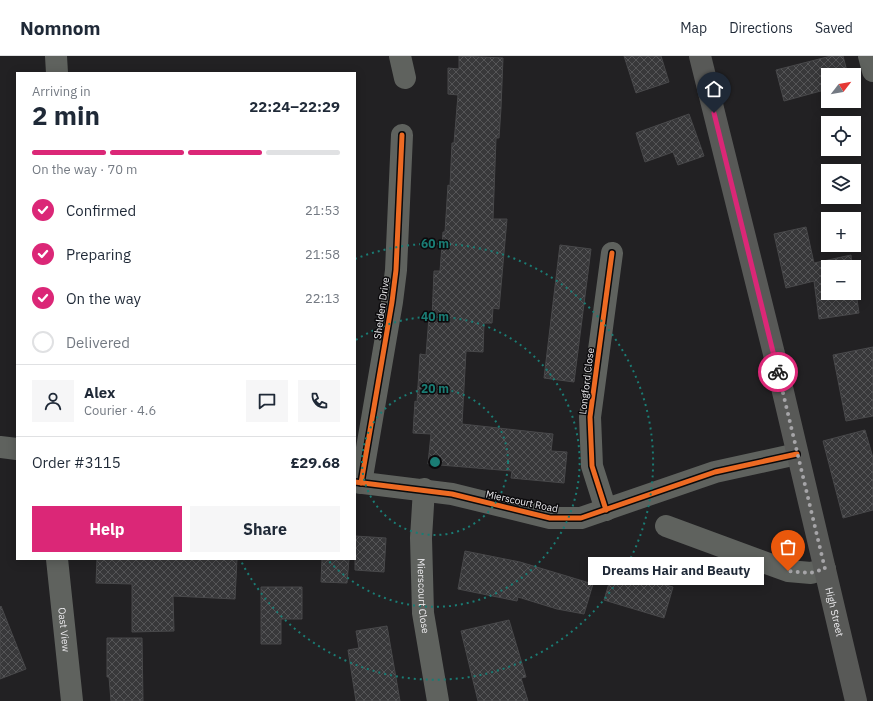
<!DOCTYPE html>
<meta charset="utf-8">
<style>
:root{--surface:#fff;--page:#f6f6f7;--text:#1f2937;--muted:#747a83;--line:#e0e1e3;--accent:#db2777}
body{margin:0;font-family:"IBM Plex Sans",sans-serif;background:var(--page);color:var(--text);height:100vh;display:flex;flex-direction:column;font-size:15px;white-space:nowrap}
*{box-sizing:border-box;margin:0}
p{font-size:13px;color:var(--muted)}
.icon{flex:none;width:22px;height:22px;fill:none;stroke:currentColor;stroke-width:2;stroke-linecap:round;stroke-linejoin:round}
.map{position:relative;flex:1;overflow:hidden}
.sheet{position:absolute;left:16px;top:16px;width:340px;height:488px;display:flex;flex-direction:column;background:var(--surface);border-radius:0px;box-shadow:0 2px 10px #0003}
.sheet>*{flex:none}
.needle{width:26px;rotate:59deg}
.buttons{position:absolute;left:821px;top:12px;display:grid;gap:8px}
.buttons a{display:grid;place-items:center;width:40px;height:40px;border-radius:0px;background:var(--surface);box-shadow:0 2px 10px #0003;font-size:20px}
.pin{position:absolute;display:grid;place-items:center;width:34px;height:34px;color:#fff;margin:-41px -17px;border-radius:50% 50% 50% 0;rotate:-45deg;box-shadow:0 0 4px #0007}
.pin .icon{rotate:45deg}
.courier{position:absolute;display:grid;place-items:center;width:40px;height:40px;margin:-20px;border:3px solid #db2777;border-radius:50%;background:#fff;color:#222;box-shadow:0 1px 5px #0007}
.bubble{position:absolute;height:28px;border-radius:0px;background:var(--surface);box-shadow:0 2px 10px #0003;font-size:13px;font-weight:700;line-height:28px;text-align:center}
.headline em{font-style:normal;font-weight:700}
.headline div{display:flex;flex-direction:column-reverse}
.headline{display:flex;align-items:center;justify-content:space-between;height:68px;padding:0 16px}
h1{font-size:26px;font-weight:700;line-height:30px}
.bar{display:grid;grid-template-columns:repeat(4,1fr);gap:6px 4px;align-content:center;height:48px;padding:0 16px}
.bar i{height:5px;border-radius:3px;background:var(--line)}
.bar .on{background:var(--accent)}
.bar p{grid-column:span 4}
.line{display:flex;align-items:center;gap:10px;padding:0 16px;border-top:1px solid var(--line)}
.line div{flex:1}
.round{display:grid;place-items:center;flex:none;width:42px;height:42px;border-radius:0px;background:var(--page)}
ol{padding:0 16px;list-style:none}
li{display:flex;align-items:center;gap:12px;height:44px}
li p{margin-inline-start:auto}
li .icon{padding:4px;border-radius:50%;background:var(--accent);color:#fff;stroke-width:4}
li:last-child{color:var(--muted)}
li i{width:22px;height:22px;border:2px solid var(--line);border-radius:50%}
.action{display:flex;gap:8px;margin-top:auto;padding:8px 16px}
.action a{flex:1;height:46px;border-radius:0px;background:var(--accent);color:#fff;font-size:16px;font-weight:700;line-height:46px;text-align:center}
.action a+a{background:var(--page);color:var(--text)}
header{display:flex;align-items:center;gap:24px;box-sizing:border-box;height:56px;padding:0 20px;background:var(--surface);border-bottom:1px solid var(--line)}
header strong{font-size:19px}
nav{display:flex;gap:22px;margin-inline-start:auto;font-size:14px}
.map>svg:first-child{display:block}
.building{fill:url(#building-cross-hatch);stroke:#48484a}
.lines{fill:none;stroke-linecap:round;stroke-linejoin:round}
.minor{stroke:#5f625e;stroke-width:22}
.major{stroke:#585957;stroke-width:22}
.cycleway-casing{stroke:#0b0a0c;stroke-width:8}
.cycleway{stroke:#ed6a23;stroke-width:5}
.done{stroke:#a6a5a8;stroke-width:4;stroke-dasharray:0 7.2}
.route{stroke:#db2777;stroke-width:5}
.ring{fill:none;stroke:#1a7c74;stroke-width:2;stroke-dasharray:2 4}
.labels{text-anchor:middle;stroke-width:3;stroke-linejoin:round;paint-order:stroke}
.street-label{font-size:10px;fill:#edecef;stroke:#0b0a0c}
.centre{fill:#1a7c74;stroke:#0b0a0c;stroke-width:2}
.ring-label{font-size:12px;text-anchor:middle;font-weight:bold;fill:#1a7c74;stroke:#0b0a0c;stroke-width:3;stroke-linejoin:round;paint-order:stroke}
</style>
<header>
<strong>Nomnom</strong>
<nav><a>Map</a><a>Directions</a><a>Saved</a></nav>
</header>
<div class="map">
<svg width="873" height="645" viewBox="0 0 873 645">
<defs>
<pattern id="building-cross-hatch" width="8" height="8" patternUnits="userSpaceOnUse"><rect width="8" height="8" fill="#38383a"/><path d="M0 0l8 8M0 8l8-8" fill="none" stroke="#555557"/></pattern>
</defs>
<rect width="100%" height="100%" fill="#222123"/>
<g class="building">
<path d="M459 0 503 2 501 52 499 82H496L493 163H507L499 253 493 252 492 267H484L483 296 466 295 462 368 553 378 551 395 567 396 564 427 511 422 512 415 428 408 431 378 413 377 415 345 417 346 420 298 426 299 429 261 432 262 434 215H440L443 176H445L448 129 450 130 452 87H454L458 39 448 38V12L459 13Z"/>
<path d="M624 0H661L669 26 636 37Z"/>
<path d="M831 0H843L848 19H828V33L784 45 776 14Z"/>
<path d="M689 58 704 100 678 109 673 96 645 106 636 77Z"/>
<path d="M806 171 814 207 851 199 852 211H828V237H854V223L859 257 819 263 814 225 786 232 774 178Z"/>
<path d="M560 189 591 193 574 326 544 322Z"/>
<path d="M873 291V360L846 365 833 299Z"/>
<path d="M865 374 873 402V454L843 462 823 385Z"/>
<path d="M355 480 386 482 384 516 355 514Z"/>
<path d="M465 495 520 506 593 528 584 558 557 553 518 541 517 545 458 533Z"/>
<path d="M97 503H237L235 543 173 540 174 575 132 576V528L96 527Z"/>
<path d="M322 503H349L347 527 321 526Z"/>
<path d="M613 514 673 531 664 562 604 544Z"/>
<path d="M261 531H302V563H281V588H261Z"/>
<path d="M1 550 26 613 0 623V551Z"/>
<path d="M509 564 526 621 521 622 528 645H478L461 575Z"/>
<path d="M387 570 400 645H356L348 594 359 592 356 575Z"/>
<path d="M107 582H142L143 645H111L109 621H107Z"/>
</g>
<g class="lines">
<g class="minor">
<path d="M56 0 57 17"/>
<path d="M400 0 405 22"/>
<path d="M869 0 873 15"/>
<path d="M0 391 17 393"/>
<path d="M355 426 452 438 550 462H581L715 416 797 398"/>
<path d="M361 427 392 246 396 214 402 79"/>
<path id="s1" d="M424 433 421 482 423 557 438 645"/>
<path d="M606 454 592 410 590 361 612 197"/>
<path d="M666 470 788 515 811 517 825 513"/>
<path id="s2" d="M57 503 72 645"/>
</g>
<path class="major" id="s3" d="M700 0 776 306 856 645"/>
<g class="cycleway-casing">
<g id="cycleway">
<path d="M355 426 452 438 550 462H581L715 416 797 398"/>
<path d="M361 427 392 246 396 214 402 79"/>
<path d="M606 454 592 410 590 361 612 197"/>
</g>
</g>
<use href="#cycleway" class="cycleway"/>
</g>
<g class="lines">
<path class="done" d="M778 316 825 513 810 517 788 515"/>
<path class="route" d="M714 57 778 316"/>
</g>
<g class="ring">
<circle cx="435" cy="406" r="73"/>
<path d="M356 284A145 145 0 1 1 327 503"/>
<path d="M355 203A218 218 0 1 1 240 503"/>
</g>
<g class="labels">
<g class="street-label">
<text transform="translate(381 252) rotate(-82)" y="4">Shelden Drive</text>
<text transform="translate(586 325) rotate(-83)" y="4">Longford Close</text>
<text transform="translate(522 445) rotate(12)" y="4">Mierscourt Road</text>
<text dy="4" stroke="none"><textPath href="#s1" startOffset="107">Mierscourt Close</textPath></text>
<text dy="4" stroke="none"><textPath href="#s3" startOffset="572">High Street</textPath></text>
<text dy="4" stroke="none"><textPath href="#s2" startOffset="71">Oast View</textPath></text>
</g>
</g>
<circle cx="435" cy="406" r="6" class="centre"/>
<g class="ring-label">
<text x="435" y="192">60 m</text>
<text x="435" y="265">40 m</text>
<text x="435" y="337">20 m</text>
</g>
</svg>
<div class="buttons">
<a><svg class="needle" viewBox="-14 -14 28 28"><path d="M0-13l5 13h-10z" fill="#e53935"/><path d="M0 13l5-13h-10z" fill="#747a83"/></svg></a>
<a><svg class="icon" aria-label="locate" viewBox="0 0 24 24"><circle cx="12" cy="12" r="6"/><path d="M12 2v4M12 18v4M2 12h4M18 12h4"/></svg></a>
<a><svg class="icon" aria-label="layers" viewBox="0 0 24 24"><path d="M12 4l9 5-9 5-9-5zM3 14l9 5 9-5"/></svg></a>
<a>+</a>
<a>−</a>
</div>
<div class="pin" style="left:788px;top:515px;background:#ea580c"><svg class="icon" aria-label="bag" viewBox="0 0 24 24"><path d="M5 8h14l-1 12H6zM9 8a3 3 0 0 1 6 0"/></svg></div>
<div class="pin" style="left:714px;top:57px;background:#1f2937"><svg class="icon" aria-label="home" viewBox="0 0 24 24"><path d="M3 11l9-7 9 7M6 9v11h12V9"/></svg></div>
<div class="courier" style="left:778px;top:316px"><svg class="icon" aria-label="bike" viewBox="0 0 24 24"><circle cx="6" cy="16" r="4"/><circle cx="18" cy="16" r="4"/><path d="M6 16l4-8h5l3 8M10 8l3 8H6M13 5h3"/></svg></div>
<div class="bubble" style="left:588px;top:501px;width:176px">Dreams Hair and Beauty</div>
<section class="sheet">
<div class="headline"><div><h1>2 min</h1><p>Arriving in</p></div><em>22:24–22:29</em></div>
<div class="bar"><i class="on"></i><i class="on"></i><i class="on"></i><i></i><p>On the way · 70 m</p></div>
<ol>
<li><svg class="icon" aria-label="check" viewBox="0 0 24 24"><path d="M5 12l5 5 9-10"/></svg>Confirmed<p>21:53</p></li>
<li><svg class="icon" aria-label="check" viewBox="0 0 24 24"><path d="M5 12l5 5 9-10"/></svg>Preparing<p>21:58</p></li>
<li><svg class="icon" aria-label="check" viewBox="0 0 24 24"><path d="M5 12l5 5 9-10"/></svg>On the way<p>22:13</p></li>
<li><i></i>Delivered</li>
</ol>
<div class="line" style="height:72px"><a class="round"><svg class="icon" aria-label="person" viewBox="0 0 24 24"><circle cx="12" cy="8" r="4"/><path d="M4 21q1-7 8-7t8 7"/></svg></a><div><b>Alex</b><p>Courier · 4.6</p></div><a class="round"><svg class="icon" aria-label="chat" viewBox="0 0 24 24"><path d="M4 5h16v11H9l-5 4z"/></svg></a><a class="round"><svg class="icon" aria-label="phone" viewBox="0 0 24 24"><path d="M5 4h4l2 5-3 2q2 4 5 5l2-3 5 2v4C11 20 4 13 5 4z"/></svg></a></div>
<div class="line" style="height:52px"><div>Order #3115</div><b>£29.68</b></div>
<div class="action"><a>Help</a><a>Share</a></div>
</section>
</div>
